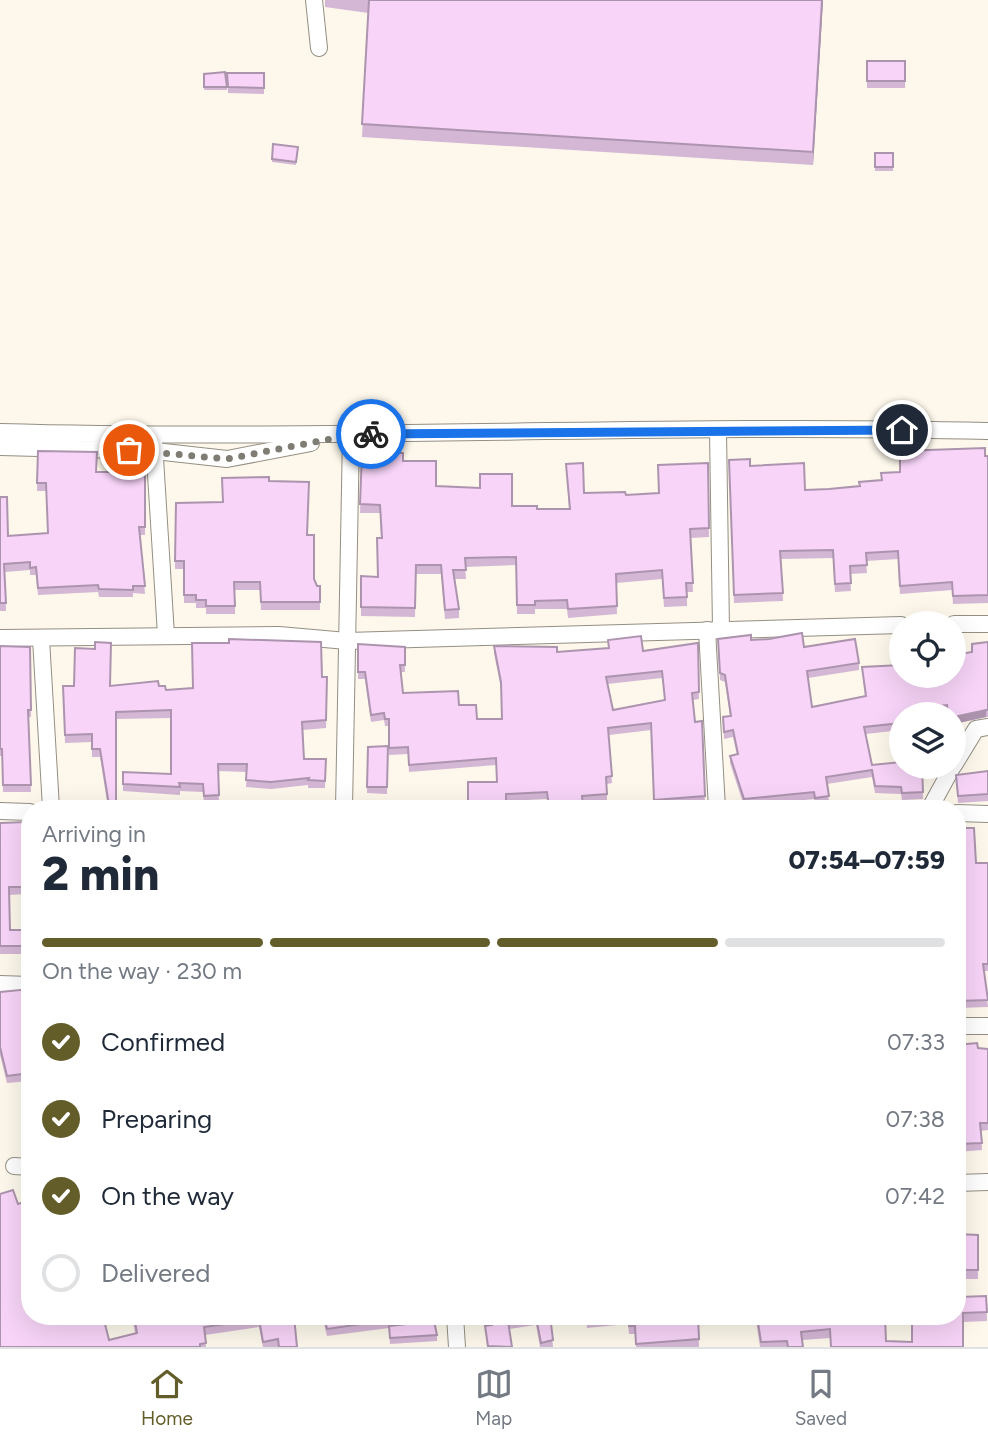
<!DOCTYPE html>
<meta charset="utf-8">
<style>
:root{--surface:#fff;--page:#f2f2f3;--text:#1f2937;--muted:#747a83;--line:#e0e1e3;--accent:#635d29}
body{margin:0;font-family:Figtree,sans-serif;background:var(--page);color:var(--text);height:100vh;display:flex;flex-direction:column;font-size:26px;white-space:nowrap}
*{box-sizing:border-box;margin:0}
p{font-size:23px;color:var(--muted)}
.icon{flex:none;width:38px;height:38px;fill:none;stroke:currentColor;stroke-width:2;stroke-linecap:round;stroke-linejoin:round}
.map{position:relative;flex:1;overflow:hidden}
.drawer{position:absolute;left:21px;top:800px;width:945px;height:525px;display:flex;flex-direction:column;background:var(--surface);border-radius:28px;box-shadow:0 7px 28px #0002}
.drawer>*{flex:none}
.tools{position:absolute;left:889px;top:611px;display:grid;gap:14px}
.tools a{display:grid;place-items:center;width:77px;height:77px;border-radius:50%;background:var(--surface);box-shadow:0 7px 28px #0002;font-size:35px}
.pin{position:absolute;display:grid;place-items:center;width:60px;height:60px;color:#fff;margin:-30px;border:4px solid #fff;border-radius:50%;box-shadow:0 2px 7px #0007}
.courier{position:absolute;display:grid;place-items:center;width:70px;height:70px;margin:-35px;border:5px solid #1a73e8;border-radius:50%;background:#fff;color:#222;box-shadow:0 2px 9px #0007}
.summary em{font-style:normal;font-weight:800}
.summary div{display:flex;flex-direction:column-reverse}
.summary{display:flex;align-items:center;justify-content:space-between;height:119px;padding:0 21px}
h1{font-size:46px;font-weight:800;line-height:52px}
.bar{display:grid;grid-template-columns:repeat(4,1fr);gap:10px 7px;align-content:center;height:84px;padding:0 21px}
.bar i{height:9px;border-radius:5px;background:var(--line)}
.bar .current{background:var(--accent)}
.bar p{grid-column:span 4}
ol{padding:0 21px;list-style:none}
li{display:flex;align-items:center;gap:21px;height:77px}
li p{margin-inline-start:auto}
li .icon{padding:7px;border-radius:50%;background:var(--accent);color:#fff;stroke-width:4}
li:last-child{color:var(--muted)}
li i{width:38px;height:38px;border:4px solid var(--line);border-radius:50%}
.tabs{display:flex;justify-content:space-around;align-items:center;height:98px;border-top:2px solid var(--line);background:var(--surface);font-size:19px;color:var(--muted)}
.tabs a{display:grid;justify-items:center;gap:4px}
.tabs .current{color:var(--accent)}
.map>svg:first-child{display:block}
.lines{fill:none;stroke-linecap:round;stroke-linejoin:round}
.minor-casing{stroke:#948f83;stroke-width:18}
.minor{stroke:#fff;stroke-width:16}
.wall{fill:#d4b6d5;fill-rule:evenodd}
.shaded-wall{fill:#ad94ae}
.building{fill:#f7d4f8;stroke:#ad94ae;stroke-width:2;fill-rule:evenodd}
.done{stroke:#7f7c74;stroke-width:7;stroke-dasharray:0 12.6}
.route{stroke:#1a73e8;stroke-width:9}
</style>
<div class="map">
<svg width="988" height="1347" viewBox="0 0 988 1347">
<rect width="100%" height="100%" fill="#fdf8eb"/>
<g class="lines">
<g class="minor-casing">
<g id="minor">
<path d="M314 0 319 48"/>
<path d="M718 431 721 629"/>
<path d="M0 432C329 441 659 423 988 431"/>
<path d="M343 436 351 435 344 808"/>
<path d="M154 442 166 635"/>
<path d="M0 447 155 451 227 459 311 443"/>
<path d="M954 624H988"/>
<path d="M707 630 717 808"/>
<path d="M0 638 279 635 347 641 901 625"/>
<path d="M41 639 51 808"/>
<path d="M954 765 976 729 988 727"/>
<path d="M930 808 953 766"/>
<path d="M0 811 30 812"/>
<path d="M957 813 988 814"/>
<path d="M0 984 30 985"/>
<path d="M957 1026H988"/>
<path d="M14 1166 30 1167"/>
<path d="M957 1183 988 1182"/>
<path d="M455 1316 457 1347"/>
</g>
</g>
<use href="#minor" class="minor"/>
</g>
<g class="wall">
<path d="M325 0H823L813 165 362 137 368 13 325 7Z"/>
<rect x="867" y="61" width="38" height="27"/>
<path d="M227 73H264V94L228 93Z"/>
<path d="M204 74 227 87V90H204Z"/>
<path d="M273 144 298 147 296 165 272 162Z"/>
<rect x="875" y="153" width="18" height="18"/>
<path d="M38 451 96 472H145V535H140L145 594 133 593V597H99L98 592 38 595 36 575H30V570L5 572 6 611H0V497L8 536 48 533 46 491H37Z"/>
<path d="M362 453 403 461 436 486 512 506 537 509H569L566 464 584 493 626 495 659 493 708 463 709 537 691 538 693 592H687V606L664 607 662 579 616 583 617 614 568 618 567 609H535V614H517L516 565 465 567 466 579H455L459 609V618L445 619 441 574H416L415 617 361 616V576L378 577 381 538 380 513H360Z"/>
<path d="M988 456V603L953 604 952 590 900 594 898 559 866 561 867 573 850 574 851 591 835 592 833 558 781 559 783 601 734 603 729 460 750 466 805 490 829 489 860 486 881 480V473L900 472Z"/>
<path d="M269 481 307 535 314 579 317 586H320V610H261L260 590H235V614H206V608H196V603H184V569H175L176 503 222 502Z"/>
<path d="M718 639 751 640 804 647 859 663V670L808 678 812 707 865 696 862 667 901 676 972 652 988 642V717H986L954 724V714H947V712L929 714H901V730L866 734 872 765 922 766 923 799 902 800 901 794 875 793 872 777 827 784 829 803 815 805 814 799 744 806 730 763V756L737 755 733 737 724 739 723 717 730 716 725 682 720 680Z"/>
<path d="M608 640 643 651 698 643 699 699 693 700 695 722 702 721 705 803 654 807 651 730 609 735 612 783 607 784V802L582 803 549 808 547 799 506 801 497 782 496 765 409 772 408 754 389 755V726H385L384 720 371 722 365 679H358V644L405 647V672H401L403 693 459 705 477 719H502L501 689 494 653V646L557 652 608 648ZM662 678 665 700 613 710 607 684Z"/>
<path d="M0 646 30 647 31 717H28L31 792H3L2 756H0Z"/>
<path d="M95 649 110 686H159L166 690 327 677 326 728 303 730 304 759H326L325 788H308V785L271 789 246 787 247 772 218 771 219 803H204L203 792 180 791V795L123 791V772L171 774V718L116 719V808H108L100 757H92V742L65 743 63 686H74Z"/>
<path d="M388 746 387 794 367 793 368 747Z"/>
<path d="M988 771V801L958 803 956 775Z"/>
<path d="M26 822 27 894 9 895 10 930H30V954H0V823Z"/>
<path d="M957 828 976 863H988V971H984L988 1007 957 1008Z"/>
<path d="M30 989V1081L7 1083 0 1055V992Z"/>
<path d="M957 1045 988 1049V1130L981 1131 982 1150 957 1152Z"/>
<path d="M957 1234 978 1235V1279H959V1297L986 1296 987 1321 963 1322V1347L830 1338 802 1340 803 1347H760L756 1321 704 1320V1316H957ZM910 1316 912 1320V1342L886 1341 885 1318Z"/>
<path d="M30 1316 103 1318 109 1340 135 1333 132 1316H294L297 1347H263L259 1327 205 1335 206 1347H0Z"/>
<path d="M322 1316H390V1326L437 1335V1341L390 1344 389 1328 327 1336Z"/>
<path d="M490 1316H557L550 1318 553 1347H540L536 1325 509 1329 512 1347H487L485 1326 491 1325Z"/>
<path d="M586 1316H698L699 1347H636L635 1334H629L628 1324 587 1328Z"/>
</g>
<g class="shaded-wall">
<path d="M822 0H823L813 165V152Z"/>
<path d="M986 710V717L954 724V717Z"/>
</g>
<g class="building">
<path d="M369 0H822L813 152 362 124Z"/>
<rect x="867" y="61" width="38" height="20"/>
<path d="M225 72 227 87H204V74Z"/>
<path d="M227 73H264V88L228 87Z"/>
<path d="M273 144 298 147 296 162 272 159Z"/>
<rect x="875" y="153" width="18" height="14"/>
<path d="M985 448V456H988V595L953 596 952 582 900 586 898 551 866 553 867 565 850 566 851 583 835 584 833 550 780 551 783 593 734 595 729 460 750 459V466L804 463 805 490 829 489 860 486 859 482 882 480 881 473 900 472V451Z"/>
<path d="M38 451 97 452 96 472H145V527H139L145 586H133V590L99 589 98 585 38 588 36 567 30 568V562L4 564 6 603H0V497H7L8 536 48 533 46 483H37Z"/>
<path d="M362 453H403V461H436V486L480 488V474H512V506H537V509H570L566 464 583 463 584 493 625 492 626 495 659 493 658 465 708 463 709 528 690 529 693 583H686L687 597 664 598 662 570 616 574 617 606 568 609 567 600 535 601V605H517L516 557 465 558 466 570H453L459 609 445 610 441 565H416L415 608 361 607V576L378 577 377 538H382L380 505 360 504Z"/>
<path d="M269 477V481L309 482 307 535H314V579L317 586H320V602H261L260 582H234L235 606H206V600H196V595H184V561H175L176 503 223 502 222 478Z"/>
<path d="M943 621V623H927V622Z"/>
<path d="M802 633 804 647 855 639 859 663 807 671 812 707 866 696 862 667 901 665V676H954V655L972 652V644L988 642V710H986L954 717V714H948L947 705 912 709V714H901V723L864 727 872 765 901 762V766H922L923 792 902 793 901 787 875 786 872 770 826 777 829 796 815 798 814 792 744 799 730 756 738 754 733 730 724 732 723 717 731 716 725 675 720 673 718 639 751 635V640L769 639Z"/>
<path d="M641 636 643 651 698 643 699 692 692 693 695 722 702 721 705 796 654 800 651 723 608 728 612 776 606 777 607 794 582 796 583 808H549L547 792 506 794V808H468V782H497L496 758 409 765 408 747 389 748V719H385L384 713 371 715 365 672H358V644L405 647V665H400L403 693 458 691 459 705H476L477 719H502L501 682 494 646 557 647V652L609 648 608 640ZM662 671 665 700 613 710 606 677Z"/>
<path d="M229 639 321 642 322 677H327L326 720 302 722 304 759H326L325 781 308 780 309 778 271 782 246 780 247 764H218L219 795 204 796 203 784 179 783 180 787 123 784V772L171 774V710L116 712V805H109L100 749H92V734L65 735 63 686H74L75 648 95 649V642L111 643 110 686 158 681 159 686H165L166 690 193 688 192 643H229Z"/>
<path d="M0 646 30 647 31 710H28L31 785H3L2 749H0Z"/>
<path d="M388 746 387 787H367L368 747Z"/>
<path d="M988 771V794L958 796 956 775Z"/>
<path d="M26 822 27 887H9L10 930H30V946H0V823Z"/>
<path d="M957 828H974L976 863H988V964H983L988 1000 957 1001Z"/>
<path d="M30 989V1073L7 1076 0 1047V992Z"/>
<path d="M977 1043 978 1048 988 1049V1123H980L982 1143 957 1144V1045Z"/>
<path d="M13 1190 18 1204 30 1200V1316H103L109 1340 137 1333 134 1316H294L297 1347H279L278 1339 263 1342 259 1319 204 1327 206 1343 200 1344V1347H0V1194Z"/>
<path d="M957 1234 978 1235V1270H959V1297L986 1296 987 1312 963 1313V1347H831L830 1329 801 1332 803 1347H788L787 1341 761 1342 757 1316H885L886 1341 912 1342V1316H957Z"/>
<path d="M324 1316H390V1320L327 1329Z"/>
<path d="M491 1316H550L553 1340 541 1343 536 1317 508 1321 512 1347 488 1346 485 1326 492 1325Z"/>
<path d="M587 1316H625L587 1320Z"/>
<path d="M629 1316H698L699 1339 636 1344 635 1326H629Z"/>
<path d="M434 1321 437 1335 390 1338 389 1326Z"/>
</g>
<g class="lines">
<path class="done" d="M129 450 227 459 351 435 371 434"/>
<path class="route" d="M371 434 902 430"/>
</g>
</svg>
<div class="tools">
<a><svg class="icon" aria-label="locate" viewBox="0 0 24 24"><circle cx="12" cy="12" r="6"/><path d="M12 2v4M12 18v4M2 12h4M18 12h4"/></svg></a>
<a><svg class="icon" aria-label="layers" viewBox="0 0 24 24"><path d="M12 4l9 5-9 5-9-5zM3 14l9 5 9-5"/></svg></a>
</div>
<div class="pin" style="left:129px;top:450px;background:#ea580c"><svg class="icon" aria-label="bag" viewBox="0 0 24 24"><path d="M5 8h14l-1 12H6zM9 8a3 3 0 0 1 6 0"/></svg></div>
<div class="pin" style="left:902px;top:430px;background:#1f2937"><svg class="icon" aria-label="home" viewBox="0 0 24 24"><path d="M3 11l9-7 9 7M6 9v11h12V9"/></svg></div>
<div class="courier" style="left:371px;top:434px"><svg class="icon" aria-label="bike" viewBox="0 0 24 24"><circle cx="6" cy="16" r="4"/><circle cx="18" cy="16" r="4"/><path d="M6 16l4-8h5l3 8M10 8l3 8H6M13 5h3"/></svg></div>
<section class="drawer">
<div class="summary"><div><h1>2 min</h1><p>Arriving in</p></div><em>07:54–07:59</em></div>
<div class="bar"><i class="current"></i><i class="current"></i><i class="current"></i><i></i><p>On the way · 230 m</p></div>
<ol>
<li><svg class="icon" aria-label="check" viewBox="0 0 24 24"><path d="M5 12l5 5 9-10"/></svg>Confirmed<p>07:33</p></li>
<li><svg class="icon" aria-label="check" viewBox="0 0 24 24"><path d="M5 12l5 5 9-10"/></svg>Preparing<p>07:38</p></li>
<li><svg class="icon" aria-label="check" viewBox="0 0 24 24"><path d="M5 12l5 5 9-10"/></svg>On the way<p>07:42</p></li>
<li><i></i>Delivered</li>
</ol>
</section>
</div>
<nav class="tabs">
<a class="current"><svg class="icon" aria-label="home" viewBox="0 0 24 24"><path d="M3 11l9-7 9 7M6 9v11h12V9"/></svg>Home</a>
<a><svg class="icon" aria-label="map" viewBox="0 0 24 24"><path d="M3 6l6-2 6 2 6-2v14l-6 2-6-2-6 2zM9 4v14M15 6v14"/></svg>Map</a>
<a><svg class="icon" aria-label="saved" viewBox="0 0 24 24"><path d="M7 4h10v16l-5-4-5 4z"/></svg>Saved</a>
</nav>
